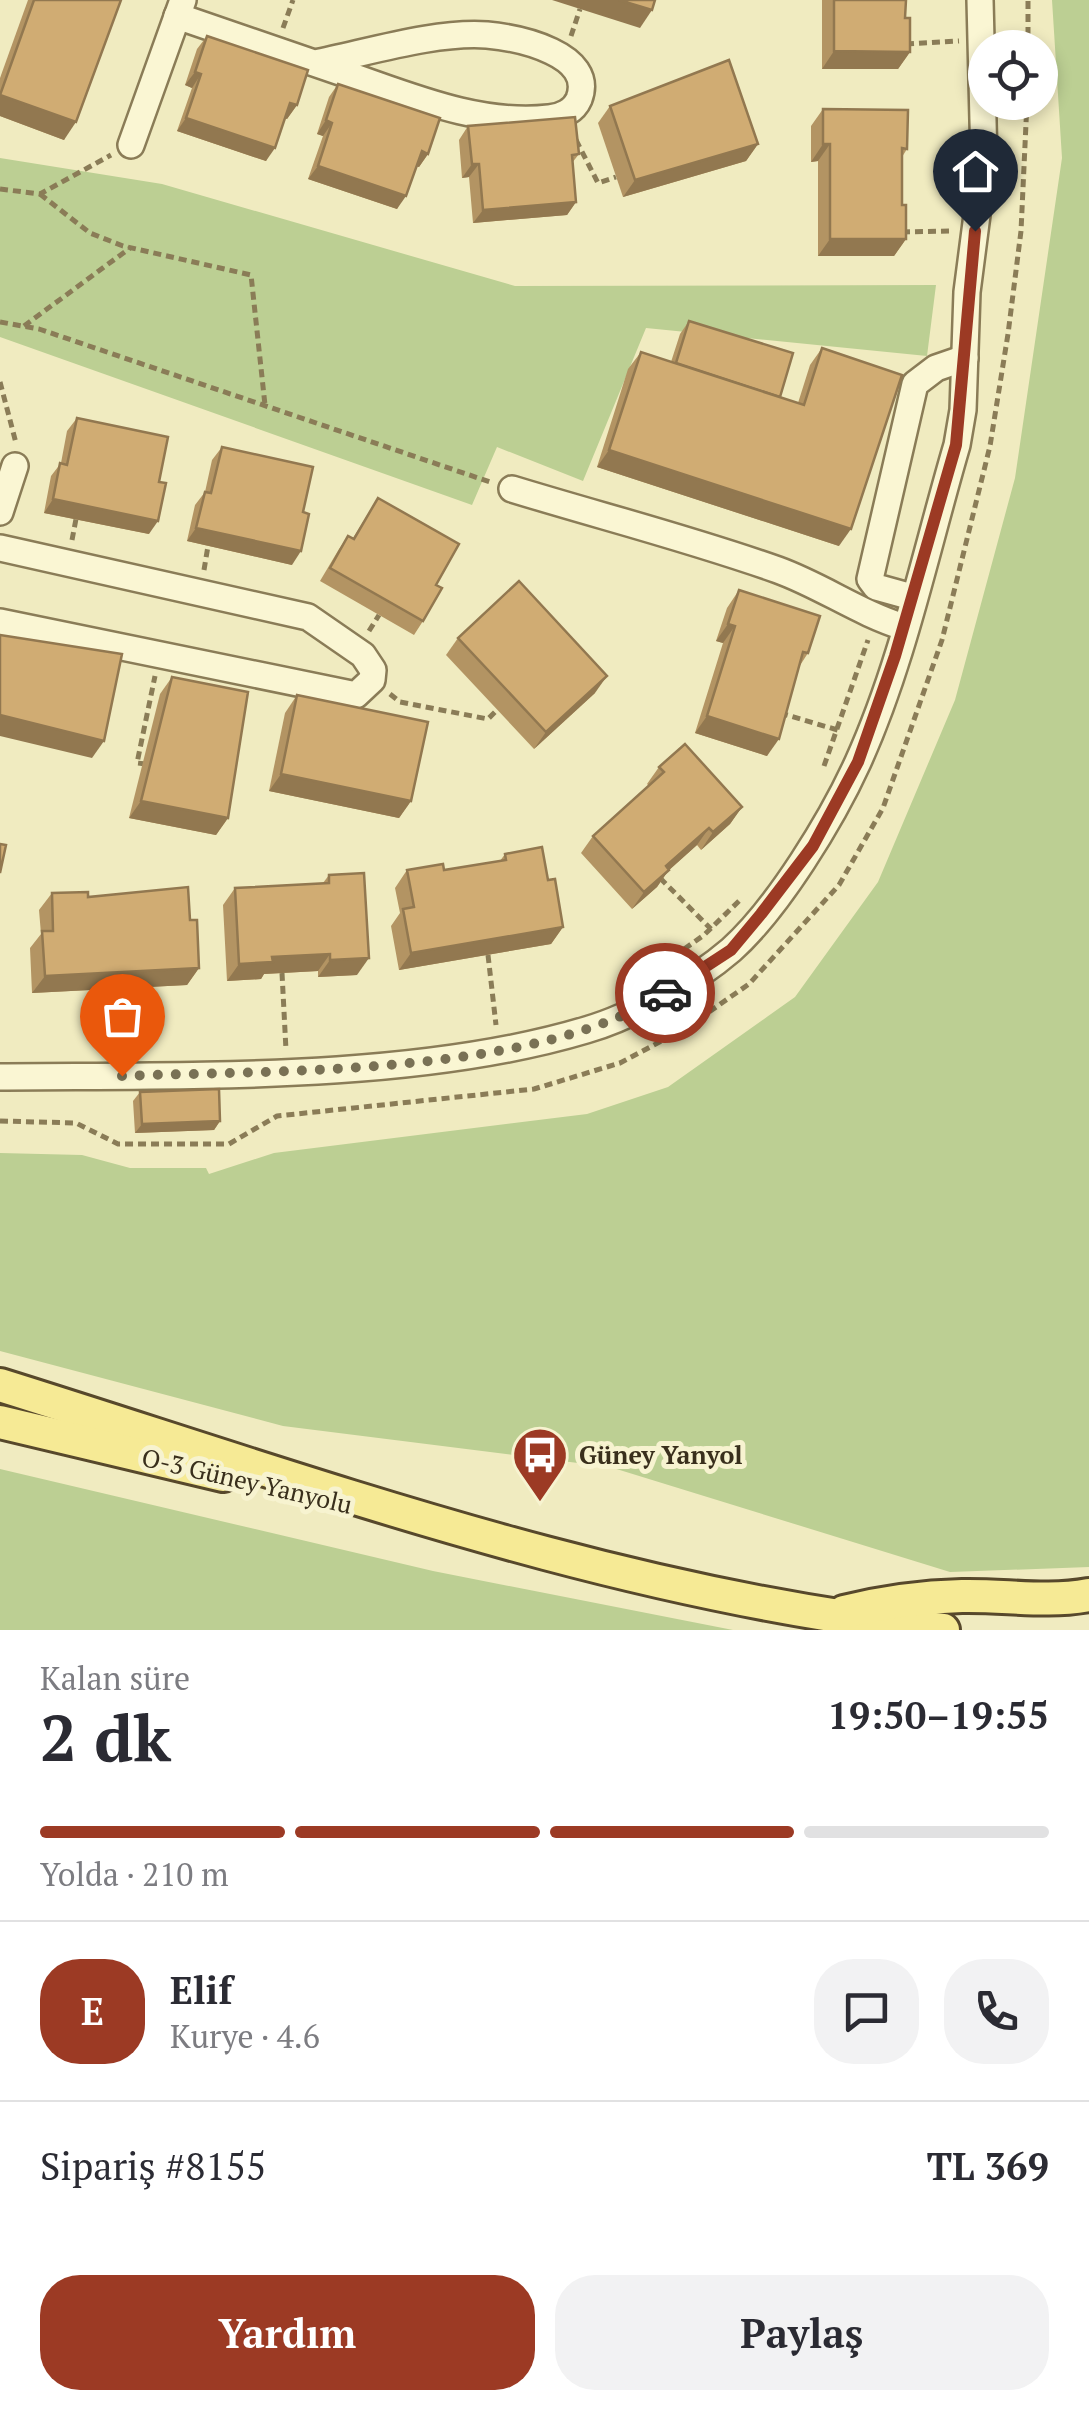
<!DOCTYPE html>
<html lang="tr">
<meta charset="utf-8">
<style>
:root{--surface:#fff;--page:#f2f2f3;--text:#2b2b33;--muted:#7c7c81;--line:#e1e1e2;--accent:#9c3a24}
body{margin:0;font-family:"PT Serif",serif;background:var(--page);color:var(--text);height:100vh;display:flex;flex-direction:column;font-size:38px;white-space:nowrap}
*{box-sizing:border-box;margin:0}
p{font-size:32px;color:var(--muted)}
.icon{flex:none;width:55px;height:55px;fill:none;stroke:currentColor;stroke-width:2;stroke-linecap:round;stroke-linejoin:round}
.map{position:relative;height:1630px;overflow:hidden}
.drawer{display:flex;flex-direction:column;background:var(--surface);flex:1}
.drawer>*{flex:none}
.controls{position:absolute;left:968px;top:30px;display:grid;gap:20px}
.controls a{display:grid;place-items:center;width:90px;height:90px;border-radius:50%;background:var(--surface);box-shadow:0 5px 15px #0003;font-size:50px}
.pin{position:absolute;display:grid;place-items:center;width:85px;height:85px;color:#fff;margin:-102px -42px;border-radius:50% 50% 50% 0;rotate:-45deg;box-shadow:0 0 10px #0007}
.pin .icon{rotate:45deg}
.courier{position:absolute;display:grid;place-items:center;width:100px;height:100px;margin:-50px;border:8px solid #9c3a24;border-radius:50%;background:#fff;color:#222;box-shadow:0 2px 12px #0007}
.head em{font-style:normal;font-weight:600}
.head div{display:flex;flex-direction:column-reverse}
.head{display:flex;align-items:center;justify-content:space-between;height:170px;padding:0 40px}
h1{font-size:65px;font-weight:600;line-height:75px}
.bar{display:grid;grid-template-columns:repeat(4,1fr);gap:15px 10px;align-content:center;height:120px;padding:0 40px}
.bar i{height:12px;border-radius:8px;background:var(--line)}
.bar .current{background:var(--accent)}
.bar p{grid-column:span 4}
.line{display:flex;align-items:center;gap:25px;padding:0 40px;border-top:2px solid var(--line)}
.line div{flex:1}
.round{display:grid;place-items:center;flex:none;width:105px;height:105px;border-radius:40px;background:var(--page)}
.button{display:flex;gap:20px;margin-top:auto;padding:20px 40px}
.button a{flex:1;height:115px;border-radius:40px;background:var(--accent);color:#fff;font-size:40px;font-weight:600;line-height:115px;text-align:center}
.button a+a{background:var(--page);color:var(--text)}
.map>svg:first-child{display:block}
.green{fill:#bccf93}
.lines{fill:none;stroke-linecap:round;stroke-linejoin:round}
.minor-casing{stroke:#8a7c57;stroke-width:30}
.major-casing{stroke:#57482b;stroke-width:38}
.path{stroke:#8a7c57;stroke-width:5;stroke-dasharray:8 5;stroke-linecap:butt}
.minor{stroke:#faf6d3;stroke-width:25}
.major{stroke:#f6ea95;stroke-width:32}
.wall{fill:#b39463}
.shaded-wall{fill:#927850}
.building{fill:#d0ac73;stroke:#927850;stroke-width:2.5}
.done{stroke:#797155;stroke-width:10;stroke-dasharray:0 18}
.route{stroke:#9c3a24;stroke-width:12}
.labels{text-anchor:middle;stroke-width:10;stroke-linejoin:round;paint-order:stroke}
.poi-label{font-size:25px;font-weight:bold;fill:#392f1c;stroke:#f7f3d0;text-anchor:start}
.street-label{font-size:25px;fill:#392f1c;stroke:#f7f3d0}
</style>
<div class="map">
<svg width="1089" height="1630" viewBox="0 0 1089 1630">
<rect width="100%" height="100%" fill="#f0ebc0"/>
<g class="green">
<path d="M1052 0H1089V1567L950 1572 610 1467 283 1426 0 1351V1153L82 1155 130 1168H206L209 1174 274 1153 587 1114 668 1087 795 997 878 882 955 700 1015 478 1062 158Z"/>
<path d="M0 158 162 184 515 286 936 285 927 356 646 328 583 481 497 447 472 505 0 337Z"/>
<path d="M0 1469 433 1571 733 1630H0Z"/>
</g>
<g class="lines">
<g class="minor-casing">
<g id="minor">
<path d="M177 16C232 35 287 54 343 73 408 95 478 126 549 118 561 117 574 111 579 99 596 54 519 38 487 35 436 31 366 53 315 63"/>
<path d="M131 145 183 0"/>
<path d="M512 489C600 516 691 539 778 570 822 586 859 613 904 627"/>
<path d="M0 512 15 466"/>
<path d="M0 548 308 617 363 655 373 670 372 680 356 695 0 622"/>
<path d="M912 597 876 587 870 579 915 384 936 368 965 358"/>
<path d="M0 1077C181 1075 413 1082 586 1030 632 1017 695 981 731 950 778 908 832 819 858 762 903 663 926 550 957 445L963 410 967 292 984 161 980 0"/>
</g>
</g>
<g class="major-casing">
<g id="major">
<path d="M0 1385C310 1482 619 1596 943 1630"/>
<path d="M0 1422 223 1475"/>
<path d="M844 1612C884 1602 921 1597 962 1596 1006 1595 1046 1603 1089 1595"/>
</g>
</g>
<g class="path">
<path d="M283 28 293 0"/>
<path d="M571 36 580 9"/>
<path d="M906 44 959 41"/>
<path d="M1028 48V0"/>
<path d="M576 140 598 183 616 177"/>
<path d="M0 189 40 194 111 155"/>
<path d="M40 194 90 233 123 246 251 275 265 405"/>
<path d="M902 232 951 231"/>
<path d="M0 322 39 329 490 482"/>
<path d="M24 326 130 248"/>
<path d="M0 382 16 443"/>
<path d="M72 540 76 519"/>
<path d="M204 570 208 546"/>
<path d="M369 631 379 615"/>
<path d="M390 694 400 702 488 719 497 710"/>
<path d="M780 713 841 731"/>
<path d="M146 764 137 763 155 676"/>
<path d="M824 766 868 640"/>
<path d="M660 878 711 929"/>
<path d="M488 955 496 1025"/>
<path d="M663 964 704 935 739 901"/>
<path d="M282 973 286 1050"/>
<path d="M119 988 121 1053"/>
<path d="M0 1121 76 1123 118 1144H229L277 1116 534 1089 620 1063 686 1028 749 984 839 885 883 808 942 640 990 446 1008 334 1021 231 1027 102"/>
</g>
<use href="#minor" class="minor"/>
<use href="#major" class="major"/>
</g>
<g class="wall">
<path d="M28 0H121L64 140 0 116V78Z"/>
<path d="M822 0H906L905 18 910 52 898 69H822Z"/>
<path d="M207 36 297 105 287 119 285 118 266 161 177 131 192 88 185 85 197 49Z"/>
<path d="M338 84 428 154 419 167 416 166 397 209 308 179 323 136 317 134 329 97Z"/>
<path d="M610 106 758 144 746 161 623 197 598 123Z"/>
<path d="M823 109 907 149 902 157V205L906 239 894 256H818V161L811 162V126Z"/>
<path d="M468 126 579 154 572 163 576 202 567 215 473 223 469 177 462 178 459 140Z"/>
<path d="M689 321 780 397 798 403 810 365 822 348 839 546 597 467 628 369 641 352 671 362 680 334Z"/>
<path d="M77 418 149 534 44 513 51 476 61 463 67 431Z"/>
<path d="M222 447 292 565 187 541 195 505 205 492 212 460Z"/>
<path d="M378 498 436 585 423 621 414 635 320 581 339 549 348 536 353 538Z"/>
<path d="M739 590 808 653 799 667 767 756 695 733 723 643 716 641 727 608Z"/>
<path d="M458 638 595 693 534 749 446 655Z"/>
<path d="M172 677 228 818 216 835 129 818 160 694Z"/>
<path d="M297 695 411 801 399 818 269 791 285 713Z"/>
<path d="M659 767 742 807 730 824 701 850 697 845 668 871 657 887 632 909 581 853 593 836 649 786 647 784Z"/>
<path d="M505 854 548 880 563 927 551 944 399 970 391 926 400 913 395 888 407 870H444L500 861Z"/>
<path d="M329 875 357 975 318 977V971L264 974 261 979 227 981 223 905 235 888 323 883Z"/>
<path d="M52 893 88 897 190 920 199 968 187 985 32 993 30 948 41 934 39 910Z"/>
<path d="M140 1092 220 1121 214 1130 135 1133 133 1101Z"/>
</g>
<g class="shaded-wall">
<path d="M552 0H619L652 10 640 28Z"/>
<path d="M834 51 910 52 898 69H822Z"/>
<path d="M195 72 201 74 192 88 185 85Z"/>
<path d="M0 95 76 122 64 140 0 116Z"/>
<path d="M290 103 297 105 287 119 281 116Z"/>
<path d="M186 118 275 148 266 161 177 131Z"/>
<path d="M326 120 332 123 323 136 317 134Z"/>
<path d="M758 144 746 161 623 197 635 180Z"/>
<path d="M823 144H830L818 161 811 162Z"/>
<path d="M422 151 428 154 419 167 412 165Z"/>
<path d="M472 164H479L469 177 462 178Z"/>
<path d="M318 166 406 196 397 209 308 179Z"/>
<path d="M576 202 567 215 473 223 483 210Z"/>
<path d="M830 239H906L894 256H818Z"/>
<path d="M609 450 851 529 839 546 597 467Z"/>
<path d="M53 499 158 521 149 534 44 513Z"/>
<path d="M196 528 301 551 292 565 187 541Z"/>
<path d="M728 624 735 626 723 643 716 641Z"/>
<path d="M607 676 595 693 534 749 546 732Z"/>
<path d="M0 715 104 741 92 758 0 736Z"/>
<path d="M707 716 779 739 767 756 695 733Z"/>
<path d="M281 774 411 801 399 818 269 791Z"/>
<path d="M141 801 228 818 216 835 129 818Z"/>
<path d="M742 807 730 824 701 850 713 832Z"/>
<path d="M709 828 697 845 668 871 657 887 632 909 644 892 666 866Z"/>
<path d="M563 927 551 944 399 970 411 953Z"/>
<path d="M330 954 318 971 264 974 261 979 227 981 239 964 272 957Z"/>
<path d="M369 958 357 975 318 977 330 960Z"/>
<path d="M199 968 187 985 32 993 45 976Z"/>
<path d="M220 1121 214 1130 135 1133 142 1124Z"/>
</g>
<g class="building">
<path d="M34 0H121L76 122 0 95Z"/>
<path d="M619 0H655L652 10Z"/>
<path d="M834 0H906L905 18H910V52L834 51Z"/>
<path d="M207 36 308 70 297 105 290 103 275 148 186 118 201 74 195 72Z"/>
<path d="M729 60 758 144 635 180 610 106Z"/>
<path d="M338 84 440 118 428 154 422 151 406 196 318 166 332 123 326 120Z"/>
<path d="M823 109 908 110 907 149 902 148V205H906V239H830V144H823Z"/>
<path d="M575 117 579 154 572 155 576 202 483 210 479 164H472L468 126Z"/>
<path d="M689 321 793 353 780 397 676 363Z"/>
<path d="M822 348 902 375 851 529 609 450 641 352 804 405Z"/>
<path d="M77 418 168 437 159 482 166 483 158 521 53 499 60 463 67 465Z"/>
<path d="M222 447 313 467 303 512 309 514 301 551 196 528 205 492 211 493Z"/>
<path d="M378 498 459 544 436 585 442 588 423 621 330 568 348 536 354 539Z"/>
<path d="M519 581 607 676 546 732 458 638Z"/>
<path d="M739 590 820 616 808 653 803 652 779 739 707 716 735 626 728 624Z"/>
<path d="M0 635 122 654 104 741 0 715Z"/>
<path d="M172 677 248 692 228 818 141 801Z"/>
<path d="M297 695 428 722 411 801 281 774Z"/>
<path d="M685 744 742 807 713 832 709 828 666 866 669 870 644 892 593 836 664 772 659 767Z"/>
<path d="M0 844 6 845 0 873Z"/>
<path d="M542 847 548 880 555 879 563 927 411 953 403 909 414 907 407 870 443 864 444 870 506 860 505 854Z"/>
<path d="M364 873 369 958 330 960V954L272 957 273 962 239 964 235 888 329 883V875Z"/>
<path d="M188 887 190 920H197L199 968 45 976 42 931H53L52 893 88 892V897Z"/>
<path d="M219 1089 220 1121 142 1124 140 1092Z"/>
</g>
<g class="lines">
<path class="done" d="M122 1076C276 1070 535 1077 665 993"/>
<path class="route" d="M665 993 731 950 761 914 813 846 858 762 895 656 956 445 975 231"/>
</g>
<defs>
<g id="bus-pin" transform="scale(2.875)"><path d="M0 17L-7.5 6A9.5 9.5 0 1 1 7.5 6Z" fill="#9c3a24" stroke="#f7f3d0"/><path d="M-5-6H5V4H4V6H2V4H-2V6H-4V4H-5ZM-3.5-4V0h7V-4ZM-3.5 1.2v1.5H-2V1.2ZM2 1.2v1.5H3.5V1.2Z" fill="#fff"/></g>
</defs>
<g fill-rule="evenodd">
<use href="#bus-pin" x="540" y="1455"/>
</g>
<g class="labels">
<g class="poi-label">
<text x="579" y="1464">Güney Yanyol</text>
</g>
<g class="street-label">
<text transform="translate(247 1481) rotate(13)" y="9">O-3 Güney Yanyolu</text>
</g>
</g>
</svg>
<div class="controls">
<a><svg class="icon" aria-label="locate" viewBox="0 0 24 24"><circle cx="12" cy="12" r="6"/><path d="M12 2v4M12 18v4M2 12h4M18 12h4"/></svg></a>
</div>
<div class="pin" style="left:122px;top:1076px;background:#ea580c"><svg class="icon" aria-label="bag" viewBox="0 0 24 24"><path d="M5 8h14l-1 12H6zM9 8a3 3 0 0 1 6 0"/></svg></div>
<div class="pin" style="left:975px;top:231px;background:#1f2937"><svg class="icon" aria-label="home" viewBox="0 0 24 24"><path d="M3 11l9-7 9 7M6 9v11h12V9"/></svg></div>
<div class="courier" style="left:665px;top:993px"><svg class="icon" aria-label="car" viewBox="0 0 24 24"><path d="M5 17H2v-5l4-1 3-4h7l3 4 3 1v5h-3M9 17h6M6 11h13"/><circle cx="7" cy="17" r="2"/><circle cx="17" cy="17" r="2"/></svg></div>
</div>
<section class="drawer">
<div class="head"><div><h1>2 dk</h1><p>Kalan süre</p></div><em>19:50–19:55</em></div>
<div class="bar"><i class="current"></i><i class="current"></i><i class="current"></i><i></i><p>Yolda · 210 m</p></div>
<div class="line" style="height:180px"><b class="round" style="background:var(--accent);color:#fff">E</b><div><b>Elif</b><p>Kurye · 4.6</p></div><a class="round"><svg class="icon" aria-label="chat" viewBox="0 0 24 24"><path d="M4 5h16v11H9l-5 4z"/></svg></a><a class="round"><svg class="icon" aria-label="phone" viewBox="0 0 24 24"><path d="M5 4h4l2 5-3 2q2 4 5 5l2-3 5 2v4C11 20 4 13 5 4z"/></svg></a></div>
<div class="line" style="height:130px"><div>Sipariş #8155</div><b>TL 369</b></div>
<div class="button"><a>Yardım</a><a>Paylaş</a></div>
</section>
